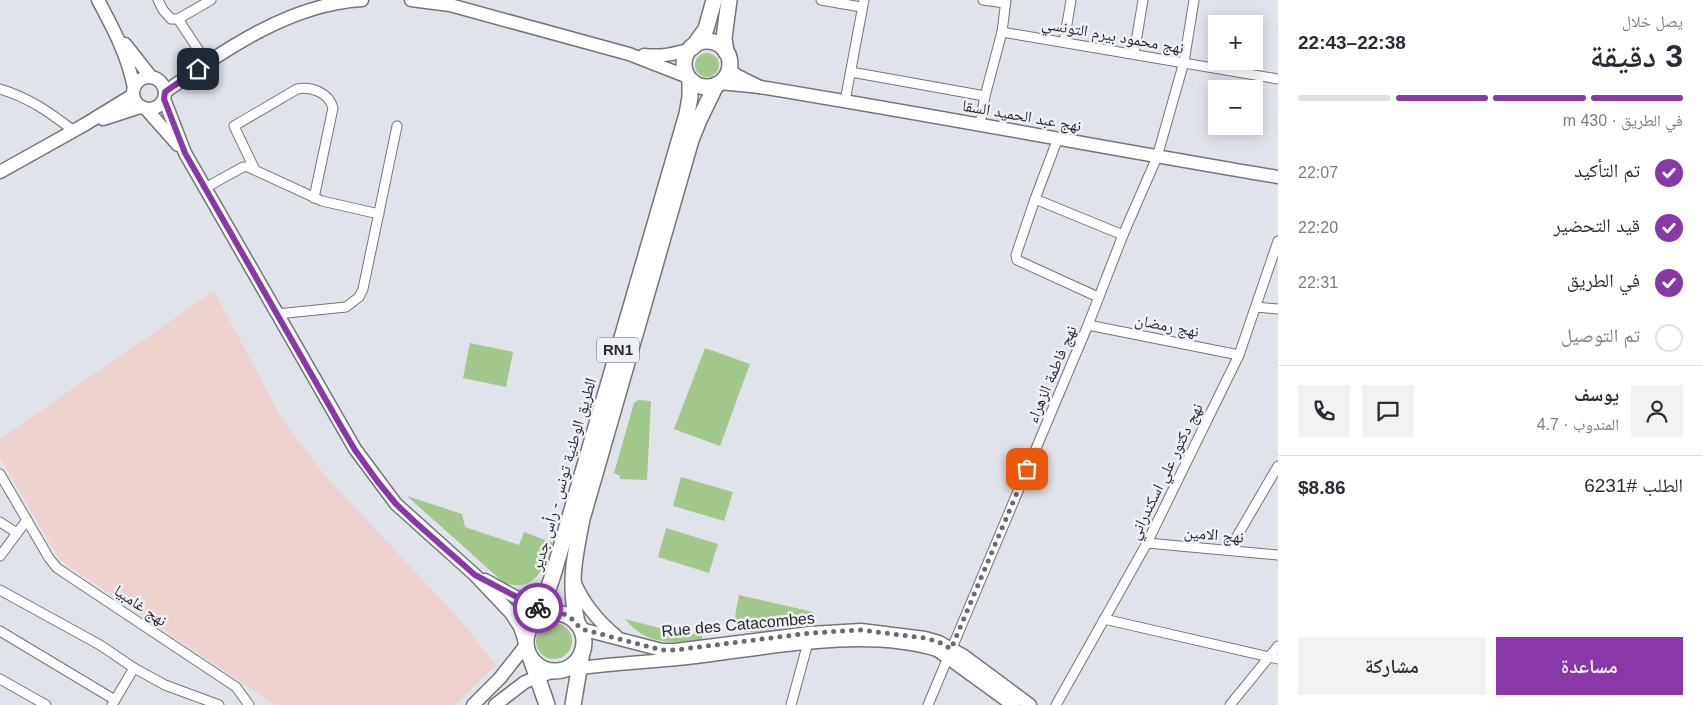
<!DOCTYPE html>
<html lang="ar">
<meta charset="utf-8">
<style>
:root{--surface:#fff;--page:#f2f2f3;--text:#2b2b33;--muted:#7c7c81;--line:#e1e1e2;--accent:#8838a7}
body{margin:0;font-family:Helvetica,"Noto Naskh Arabic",sans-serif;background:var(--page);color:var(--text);direction:rtl;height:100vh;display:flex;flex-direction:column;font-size:19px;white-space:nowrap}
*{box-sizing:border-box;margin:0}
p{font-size:16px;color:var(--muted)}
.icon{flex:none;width:28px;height:28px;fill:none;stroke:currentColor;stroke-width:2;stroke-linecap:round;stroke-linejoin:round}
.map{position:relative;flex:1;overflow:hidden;direction:ltr}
.details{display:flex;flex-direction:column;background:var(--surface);width:425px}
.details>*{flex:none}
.tools{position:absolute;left:1208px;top:15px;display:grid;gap:10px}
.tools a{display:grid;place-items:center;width:55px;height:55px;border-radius:0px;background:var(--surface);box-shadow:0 2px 12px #0003;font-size:25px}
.pin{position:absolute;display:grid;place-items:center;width:42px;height:42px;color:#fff;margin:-21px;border-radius:10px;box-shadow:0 2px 8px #0006}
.courier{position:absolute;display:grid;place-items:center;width:50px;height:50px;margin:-25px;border:4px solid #8838a7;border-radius:50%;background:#fff;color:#222;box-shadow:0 1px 6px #0007}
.head em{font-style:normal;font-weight:600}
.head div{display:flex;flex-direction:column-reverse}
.head{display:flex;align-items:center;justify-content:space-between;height:85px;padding:0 20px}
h1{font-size:32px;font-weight:600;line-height:38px}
.bar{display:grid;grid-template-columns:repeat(4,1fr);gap:8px 5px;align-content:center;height:60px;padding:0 20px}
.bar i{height:6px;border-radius:4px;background:var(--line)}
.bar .active{background:var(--accent)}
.bar p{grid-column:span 4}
.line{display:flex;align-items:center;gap:12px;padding:0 20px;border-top:1px solid var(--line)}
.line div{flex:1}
.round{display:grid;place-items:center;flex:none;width:52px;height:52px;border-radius:0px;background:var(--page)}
ol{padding:0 20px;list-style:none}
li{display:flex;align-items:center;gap:15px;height:55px}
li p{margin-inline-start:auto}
li .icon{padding:5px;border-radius:50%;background:var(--accent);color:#fff;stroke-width:4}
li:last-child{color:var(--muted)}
li i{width:28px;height:28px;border:2px solid var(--line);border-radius:50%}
.primary-button{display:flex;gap:10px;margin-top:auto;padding:10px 20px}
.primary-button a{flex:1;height:58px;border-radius:0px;background:var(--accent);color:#fff;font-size:20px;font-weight:600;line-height:58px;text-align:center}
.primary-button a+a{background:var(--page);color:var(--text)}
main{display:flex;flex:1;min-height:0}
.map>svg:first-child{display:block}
.commercial{fill:#edd2d0}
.green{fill:#a2c88c}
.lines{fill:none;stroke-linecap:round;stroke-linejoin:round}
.street-casing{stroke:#74757b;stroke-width:11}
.secondary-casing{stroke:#74757b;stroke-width:15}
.primary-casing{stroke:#74757b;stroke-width:18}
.street{stroke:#fff;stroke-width:9}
.secondary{stroke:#fff;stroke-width:12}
.primary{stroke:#fff;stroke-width:15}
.done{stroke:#6a6b6f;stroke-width:5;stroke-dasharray:0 9}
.route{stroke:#8838a7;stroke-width:6}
.labels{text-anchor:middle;stroke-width:5;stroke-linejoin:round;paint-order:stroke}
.shield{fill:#eef0f7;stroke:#65656a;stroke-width:1}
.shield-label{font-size:15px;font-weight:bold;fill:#2a2a2d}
.street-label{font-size:16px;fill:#2a2a2d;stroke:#eef0f7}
</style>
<main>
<section class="details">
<div class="head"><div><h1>3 دقيقة</h1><p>يصل خلال</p></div><em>22:38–22:43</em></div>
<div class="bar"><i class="active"></i><i class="active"></i><i class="active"></i><i></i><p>في الطريق · 430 m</p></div>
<ol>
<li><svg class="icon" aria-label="check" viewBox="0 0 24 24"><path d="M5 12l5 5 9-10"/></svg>تم التأكيد<p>22:07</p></li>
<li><svg class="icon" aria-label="check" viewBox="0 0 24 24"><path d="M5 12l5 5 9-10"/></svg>قيد التحضير<p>22:20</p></li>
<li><svg class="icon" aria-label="check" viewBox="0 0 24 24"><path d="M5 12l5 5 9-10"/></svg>في الطريق<p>22:31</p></li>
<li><i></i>تم التوصيل</li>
</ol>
<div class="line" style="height:90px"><a class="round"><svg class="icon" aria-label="person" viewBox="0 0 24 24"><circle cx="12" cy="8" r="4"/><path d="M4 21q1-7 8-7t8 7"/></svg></a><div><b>يوسف</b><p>المندوب · 4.7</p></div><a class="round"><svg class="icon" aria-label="chat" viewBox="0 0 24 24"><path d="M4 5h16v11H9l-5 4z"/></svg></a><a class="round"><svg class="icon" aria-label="phone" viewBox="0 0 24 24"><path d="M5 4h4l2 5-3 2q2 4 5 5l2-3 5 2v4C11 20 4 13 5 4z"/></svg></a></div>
<div class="line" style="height:65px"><div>الطلب #6231</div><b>$8.86</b></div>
<div class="primary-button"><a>مساعدة</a><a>مشاركة</a></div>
</section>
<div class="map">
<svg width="1278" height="705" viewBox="0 0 1278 705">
<rect width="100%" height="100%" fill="#e1e3ea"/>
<path class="commercial" d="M214 291 282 419 328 479 455 614 496 665 455 705H275L60 560 0 458V439Z"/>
<g class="green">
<circle cx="707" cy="65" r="12"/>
<path d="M470 343 513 352 506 387 463 378Z"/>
<path d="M705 348 750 364 720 446 674 429Z"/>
<path d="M638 400 651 401 647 480 620 479V476L614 473 634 403Z"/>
<path d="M681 477 733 492 724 521 673 506Z"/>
<path d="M407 496 462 514 465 527 519 545 524 532 553 543C545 567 534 595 503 582Z"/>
<path d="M666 528 718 544 709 573 658 557Z"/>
<path d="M739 595 813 612 811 624C797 626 743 640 736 626 733 621 738 602 739 595Z"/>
<path d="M625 619 674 632 702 635V639L698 642C666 642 647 645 625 619Z"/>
<circle cx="554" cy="641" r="18"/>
</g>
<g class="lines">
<g class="street-casing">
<g id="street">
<path d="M158 0 163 10 171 19H178"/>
<path d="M821 0 861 7"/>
<path d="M983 0 1005 3"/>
<path d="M1002 32 1278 79"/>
<path d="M1064 42 1071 0"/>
<path d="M1134 54 1143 0"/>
<path d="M207 63 178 19 211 0"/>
<path d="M851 72 985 96"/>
<path d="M0 89C30 98 49 112 74 131"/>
<path d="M845 101 864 0"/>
<path d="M980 124 985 96 1002 32 1006 0"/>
<path d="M1058 138 1035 199 1123 235"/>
<path d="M254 168 234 126 297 89C312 86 329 93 333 108L314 198"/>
<path d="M205 188 243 167H248L322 201 379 214"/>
<path d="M1035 199 1016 255 1017 260 1098 297"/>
<path d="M1256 307 1278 309"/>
<path d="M277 314 346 307 359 297 363 289 397 126"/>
<path d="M1088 325 1239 355"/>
<path d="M0 474 49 558 57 568 236 687 249 705"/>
<path d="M0 522 17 533"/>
<path d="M1147 543 1278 555"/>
<path d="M1229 550 1278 466"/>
<path d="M0 556 27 520"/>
<path d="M0 590 100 645 134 668 165 685 219 705"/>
<path d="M1104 619 1278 659"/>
<path d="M0 631 115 700"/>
<path d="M0 679 46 705"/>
<path d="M112 705 134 668"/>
<path d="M791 705 809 639"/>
<path d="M928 705 1088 325 1123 235 1157 157 1184 62 1194 0"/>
<path d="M1056 705 1147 543 1239 355 1278 241"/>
<path d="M1230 705 1278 646"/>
</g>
</g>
<g class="secondary-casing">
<g id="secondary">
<path d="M98 0C113 28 128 56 134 88"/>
<path d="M411 0 450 5 629 54 688 77"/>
<path d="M125 44 151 77"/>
<path d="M644 55C662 57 674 54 691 49"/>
<circle cx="149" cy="93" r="16"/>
<path d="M720 83 760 87 736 75 729 69"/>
<path d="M760 87C933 115 1105 148 1278 177"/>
<path d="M165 92C223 51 289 4 362 0"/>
<path d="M164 99 185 153 355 449 396 504 475 575 511 613 520 627 525 642"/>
<path d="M147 110 178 145"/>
<path d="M103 119 140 107"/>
<path d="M0 172 84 125 133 95"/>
<path d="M485 580 523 601 555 613"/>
<path d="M574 581C583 603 597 620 616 636"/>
<path d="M581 629 662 650H675L810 633 861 630 925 638 939 642 964 656 1030 705"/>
<path d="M564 670C608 664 652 662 696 657 770 648 864 628 937 650L1013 705"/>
<path d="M473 705 500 678 526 645"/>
<path d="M495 705 525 682 554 671"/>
</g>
</g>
<g class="primary-casing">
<g id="primary">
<circle cx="707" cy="64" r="23"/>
<path d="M693 47 706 29 714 0"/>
<path d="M726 52 724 38 729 0"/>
<circle cx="555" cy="642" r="29"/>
<path d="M538 618 553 575 687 114 690 97V80"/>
<path d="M577 623C569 583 574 559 582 519L691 140 699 120 716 85"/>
<path d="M531 659 547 705"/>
<path d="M573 705 582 652"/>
</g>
</g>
<use href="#street" class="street"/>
<use href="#secondary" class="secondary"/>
<use href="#primary" class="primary"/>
</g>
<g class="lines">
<path class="done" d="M538 608 564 614 571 618 581 629 662 650H675L810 633 861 630 925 638 939 642 951 649 1027 469"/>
<path class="route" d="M198 69 165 92 164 99 185 153 342 428 355 450 378 482 396 504 415 522 475 575 538 608"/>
</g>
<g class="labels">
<rect class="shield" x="597" y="337.5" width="42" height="25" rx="4"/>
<g class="shield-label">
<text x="618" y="355">RN1</text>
</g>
<g class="street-label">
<text transform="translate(1113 35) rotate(10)" y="6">نهج محمود بيرم التونسي</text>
<text transform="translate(1022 115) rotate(10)" y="6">نهج عبد الحميد السقا</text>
<text transform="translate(1167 325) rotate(11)" y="6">نهج رمضان</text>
<text transform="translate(1051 374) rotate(-67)" y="6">نهج فاطمة الزهراء</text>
<text transform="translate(1165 471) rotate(-64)" y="6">نهج دكتور علي اسكندراني</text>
<text transform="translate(563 474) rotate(-74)" y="6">الطريق الوطنية تونس - رأس جدير</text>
<text transform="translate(1214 534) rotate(5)" y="6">نهج الامين</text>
<text transform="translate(141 605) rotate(34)" y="6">نهج غامبيا</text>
<text transform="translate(738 624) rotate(-5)" y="6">Rue des Catacombes</text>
</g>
</g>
</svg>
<div class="tools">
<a>+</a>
<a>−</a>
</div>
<div class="pin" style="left:1027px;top:469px;background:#ea580c"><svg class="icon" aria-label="bag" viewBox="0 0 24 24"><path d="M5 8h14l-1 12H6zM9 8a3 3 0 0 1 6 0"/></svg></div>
<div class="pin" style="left:198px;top:69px;background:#1f2937"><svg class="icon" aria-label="home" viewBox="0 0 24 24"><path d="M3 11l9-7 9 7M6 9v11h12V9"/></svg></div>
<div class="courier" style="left:538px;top:608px"><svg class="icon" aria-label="bike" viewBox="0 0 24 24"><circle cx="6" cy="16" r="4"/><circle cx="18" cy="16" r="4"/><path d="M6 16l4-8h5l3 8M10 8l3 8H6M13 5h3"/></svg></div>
</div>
</main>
